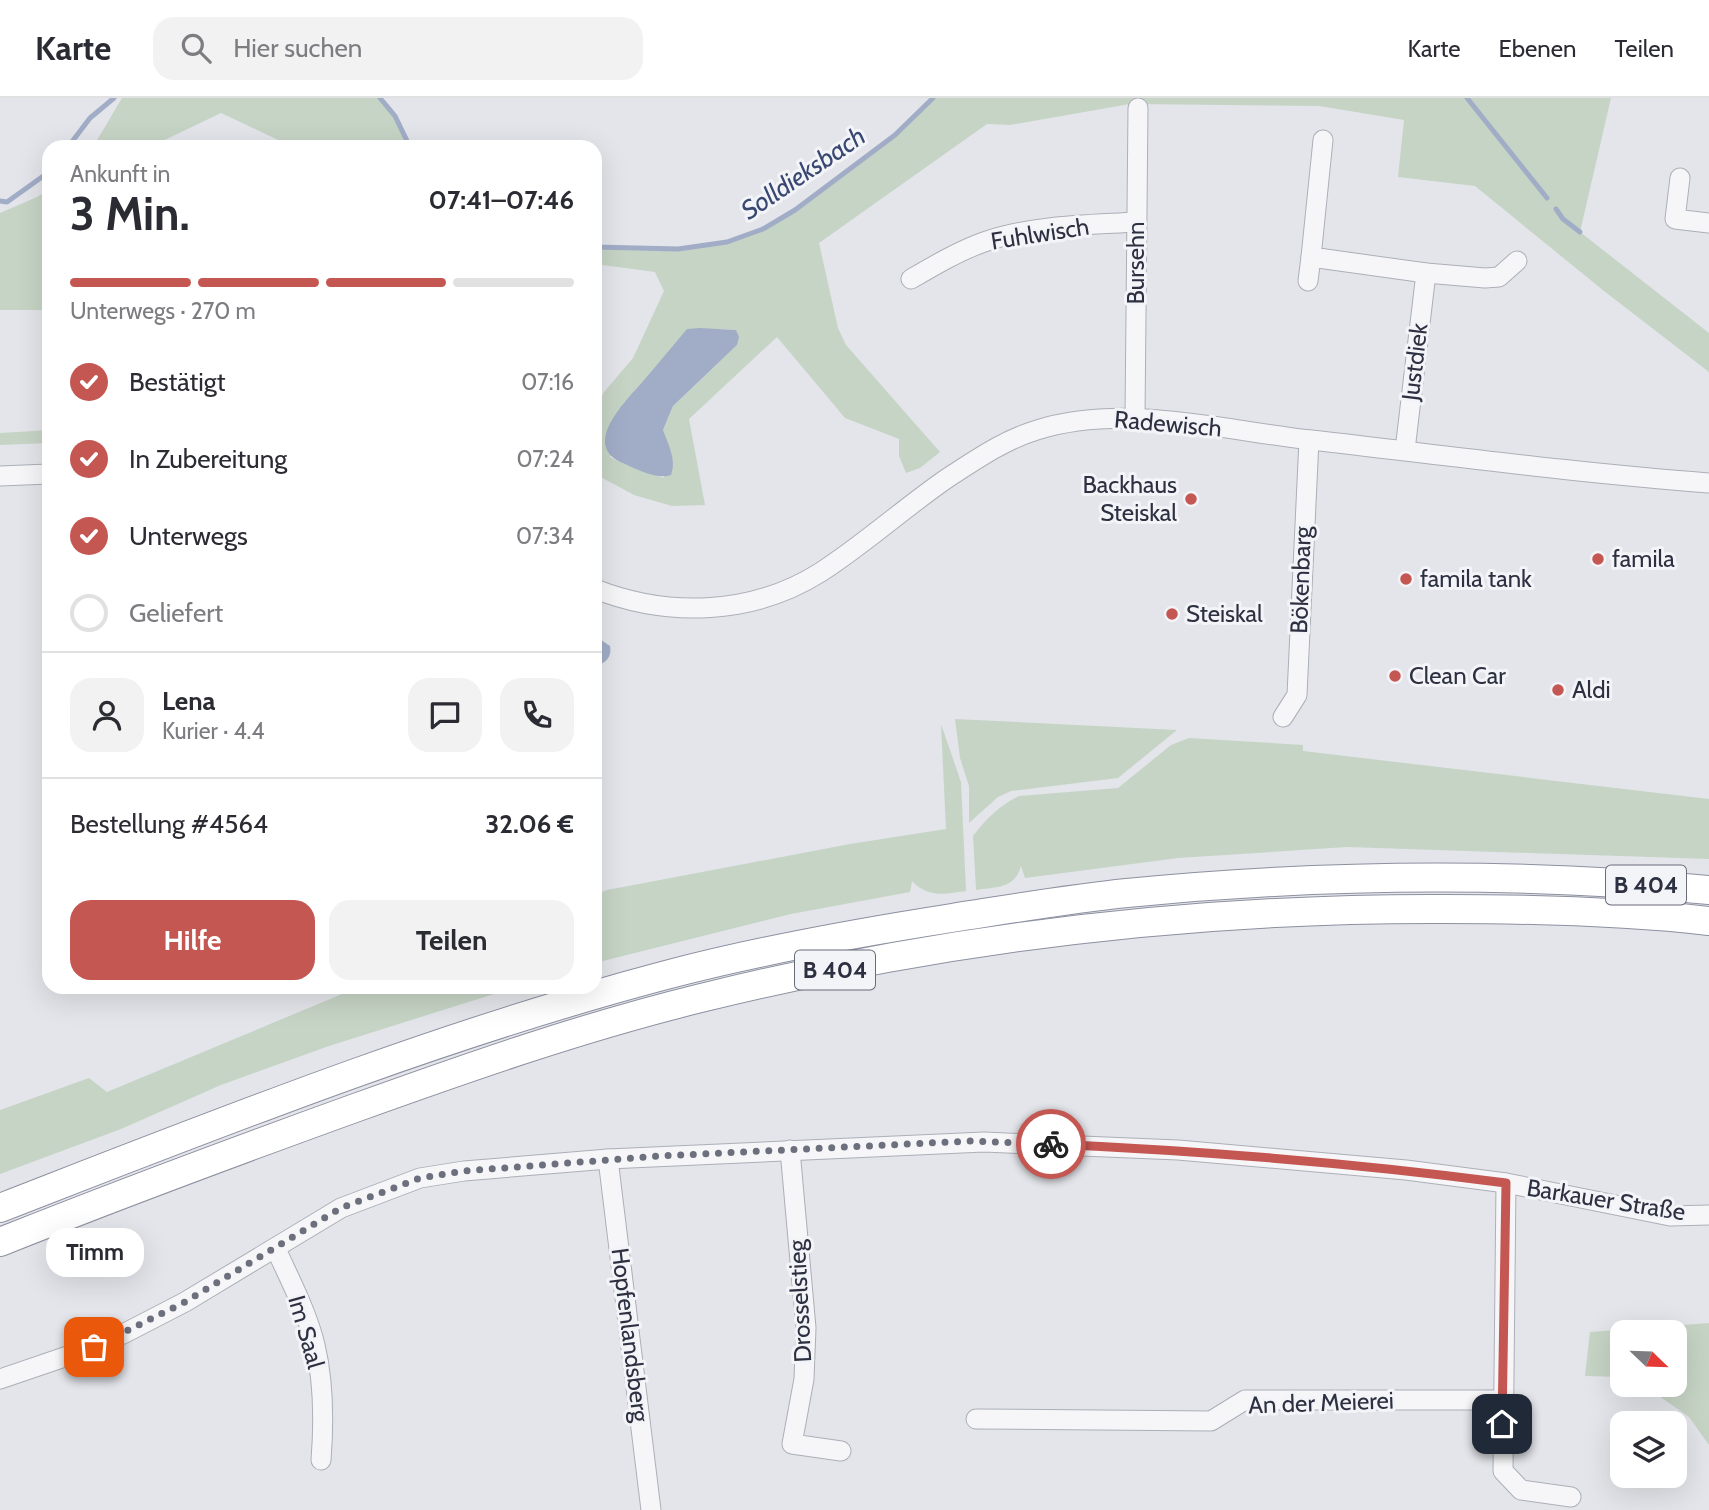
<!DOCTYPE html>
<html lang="de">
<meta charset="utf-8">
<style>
:root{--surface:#fff;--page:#f2f2f3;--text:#2b2b33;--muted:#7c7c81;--line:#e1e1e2;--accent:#c55753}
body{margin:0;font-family:Cabin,sans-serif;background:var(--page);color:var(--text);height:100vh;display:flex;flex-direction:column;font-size:26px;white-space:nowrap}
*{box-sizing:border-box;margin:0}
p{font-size:23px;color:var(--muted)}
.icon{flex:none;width:38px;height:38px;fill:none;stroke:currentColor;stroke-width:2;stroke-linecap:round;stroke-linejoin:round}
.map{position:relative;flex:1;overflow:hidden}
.side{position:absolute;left:42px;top:42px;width:560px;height:854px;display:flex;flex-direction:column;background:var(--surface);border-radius:21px;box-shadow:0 7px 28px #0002}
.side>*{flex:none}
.needle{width:46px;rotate:113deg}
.controls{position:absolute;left:1610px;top:1222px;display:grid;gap:14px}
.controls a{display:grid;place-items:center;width:77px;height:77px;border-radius:14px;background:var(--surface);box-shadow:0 7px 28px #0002;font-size:35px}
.pin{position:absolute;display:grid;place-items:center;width:60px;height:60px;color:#fff;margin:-30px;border-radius:14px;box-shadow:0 4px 10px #0006}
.courier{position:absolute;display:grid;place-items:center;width:70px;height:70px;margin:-35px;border:5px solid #c55753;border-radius:50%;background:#fff;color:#222;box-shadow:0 2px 9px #0007}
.bubble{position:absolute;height:49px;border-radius:21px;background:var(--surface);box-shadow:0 7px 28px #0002;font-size:23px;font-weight:700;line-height:49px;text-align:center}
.headline em{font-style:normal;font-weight:700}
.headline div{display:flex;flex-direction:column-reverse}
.headline{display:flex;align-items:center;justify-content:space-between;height:119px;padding:0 28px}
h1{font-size:46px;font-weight:700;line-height:52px}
.bar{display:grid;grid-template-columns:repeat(4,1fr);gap:10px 7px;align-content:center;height:84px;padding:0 28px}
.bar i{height:9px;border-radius:5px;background:var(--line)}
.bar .on{background:var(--accent)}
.bar p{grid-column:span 4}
.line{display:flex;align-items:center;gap:18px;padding:0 28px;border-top:2px solid var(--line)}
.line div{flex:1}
.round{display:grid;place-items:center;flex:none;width:74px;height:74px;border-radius:21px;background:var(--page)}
ol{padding:0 28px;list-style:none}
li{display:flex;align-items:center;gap:21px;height:77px}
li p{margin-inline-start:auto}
li .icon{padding:7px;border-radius:50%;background:var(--accent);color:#fff;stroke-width:4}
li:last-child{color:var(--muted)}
li i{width:38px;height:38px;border:4px solid var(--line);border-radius:50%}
.cta{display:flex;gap:14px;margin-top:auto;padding:14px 28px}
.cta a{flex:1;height:80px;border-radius:21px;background:var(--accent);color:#fff;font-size:28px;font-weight:700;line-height:80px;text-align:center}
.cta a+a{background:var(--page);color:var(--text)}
header{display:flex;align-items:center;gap:42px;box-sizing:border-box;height:98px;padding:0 35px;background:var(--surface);border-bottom:2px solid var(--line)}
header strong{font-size:33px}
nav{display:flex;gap:38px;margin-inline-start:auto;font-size:24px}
.search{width:490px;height:63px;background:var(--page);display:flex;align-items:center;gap:18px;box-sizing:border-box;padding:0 24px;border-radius:21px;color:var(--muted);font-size:26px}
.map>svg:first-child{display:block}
.green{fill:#c6d4c5;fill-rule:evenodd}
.water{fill:#a1adc7}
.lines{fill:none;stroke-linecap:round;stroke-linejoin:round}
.stream{stroke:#a1adc7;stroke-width:5}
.minor-casing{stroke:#acafb7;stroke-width:21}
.highway-casing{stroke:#8c90a0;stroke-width:30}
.minor{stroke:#f6f6f9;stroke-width:19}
.highway{stroke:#fff;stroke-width:28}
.done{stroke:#6c6f7c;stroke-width:7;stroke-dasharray:0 12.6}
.route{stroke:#c55753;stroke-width:9}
.poi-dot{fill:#c55753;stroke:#f3f4f8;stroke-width:2.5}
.labels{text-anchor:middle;stroke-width:6;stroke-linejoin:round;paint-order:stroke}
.shield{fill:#f3f4f8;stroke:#686b78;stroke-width:2}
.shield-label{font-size:23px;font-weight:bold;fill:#2c3041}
.street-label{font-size:24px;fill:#2c3041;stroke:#f3f4f8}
.poi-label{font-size:24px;fill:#2c3041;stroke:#f3f4f8;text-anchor:start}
.water-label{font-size:26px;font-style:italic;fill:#394872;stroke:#f3f4f8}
</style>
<header>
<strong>Karte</strong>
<div class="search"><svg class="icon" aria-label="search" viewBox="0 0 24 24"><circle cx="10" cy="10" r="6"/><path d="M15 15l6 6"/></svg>Hier suchen</div>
<nav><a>Karte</a><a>Ebenen</a><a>Teilen</a></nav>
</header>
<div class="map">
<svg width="1709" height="1412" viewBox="0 0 1709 1412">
<rect width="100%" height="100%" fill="#e3e5ea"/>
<g class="green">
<path d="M122 0H380L395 18 410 49H293L221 15 150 49H93Z"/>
<path d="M933 0H1611L1580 134 1709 235V274L1604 193 1475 88 1398 79 1404 22 1319 8 1130 6 1010 27 987 26 819 145 838 230 846 247 940 354 920 370 906 375 899 358V341L845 320 777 239 689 321 705 407 672 408 634 397 595 376V313L604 294 633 260 664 193 655 174 595 166V149L678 151 727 144 763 131 795 112 895 37ZM720 231 736 232 737 247 673 308 663 332 664 380 622 365 610 359Z"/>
<path d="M49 92V212H0V115L37 99Z"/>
<path d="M49 332V345L0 347V335Z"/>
<path d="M955 621 1177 632 1118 680 1011 693 998 699 969 725V688L960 660Z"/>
<path d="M941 626 961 684 966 793C944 796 928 800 912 783L910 794 791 816 595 865V797L607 792 850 746 946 731Z"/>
<path d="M1189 640 1303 647V653L1709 701V761L1347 749 1178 760 1025 780 1021 768C1015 791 996 789 976 792L973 738C986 721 1000 707 1019 698L1118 690 1171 647Z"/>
<path d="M359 889H516L329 948 221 987 121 1031 0 1076V1012L89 980 107 994Z"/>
<path d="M1709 1225V1347L1689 1319 1642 1286H1675V1234H1622V1279L1585 1278 1590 1234Z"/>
</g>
<g class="water">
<path d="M700 230 736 232 739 239 737 247 673 308 663 332C668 346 677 362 671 377 658 382 638 372 625 366 578 348 627 302 645 281 659 264 673 248 687 231Z"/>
<path d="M595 538 610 548C612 559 606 566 595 567Z"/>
</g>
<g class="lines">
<g class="stream">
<path d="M380 0 395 18 410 49"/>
<path d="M1467 0 1547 100"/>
<path d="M68 49 90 20 114 0"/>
<path d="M0 103 7 104 49 74"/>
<path d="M1556 111 1563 121 1580 134"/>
<path d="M595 149 678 151 727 144 763 131 795 112 895 37 933 0"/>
</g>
<g class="minor-casing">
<g id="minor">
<path d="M1323 42 1311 159 1426 175 1485 180 1499 179 1517 163"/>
<path d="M1680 80 1675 121 1709 125"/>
<path d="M911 181C935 167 959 153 984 144 1032 127 1086 127 1136 124"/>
<path d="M1308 183 1311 159"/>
<path d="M1135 319 1138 10"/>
<path d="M1405 352 1426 175"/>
<path d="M0 378 49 376"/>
<path d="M595 491C669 520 753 517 821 474 866 445 905 409 949 379 977 361 1004 342 1037 332 1124 305 1222 332 1311 342 1443 357 1576 375 1709 385"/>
<path d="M1283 619 1297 597 1309 342"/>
<path d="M790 1052 806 1230 804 1281 792 1346 841 1353"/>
<path d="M608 1061 651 1412"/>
<path d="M1506 1085 1503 1373 1521 1392 1571 1399"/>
<path d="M276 1151C290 1182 307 1214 315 1247 324 1285 324 1324 321 1362"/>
<path d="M0 1281 94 1249 125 1235 185 1204 341 1110 420 1080 464 1073 608 1061 984 1044 1178 1052 1406 1072 1506 1085 1670 1118 1709 1117"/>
<path d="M976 1321 1211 1323 1245 1302H1502"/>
</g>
</g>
<g class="highway-casing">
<g id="highway">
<path d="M0 1110C219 1025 439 937 666 877 760 852 856 835 952 820 1010 811 1068 801 1127 795 1321 776 1515 774 1709 792"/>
<path d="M0 1144C118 1097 236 1053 355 1010 469 969 583 929 701 900 944 840 1194 810 1444 811 1533 811 1621 813 1709 823"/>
</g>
</g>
<use href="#minor" class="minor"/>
<use href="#highway" class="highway"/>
</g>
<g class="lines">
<path class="done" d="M94 1249 185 1204 341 1110 420 1080 464 1073 660 1058 971 1043 1051 1046"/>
<path class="route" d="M1051 1046C1203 1053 1355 1065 1506 1085L1502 1326"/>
</g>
<g class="poi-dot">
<circle cx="1191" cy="401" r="7"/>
<circle cx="1598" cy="461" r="7"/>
<circle cx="1406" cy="481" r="7"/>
<circle cx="1172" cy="516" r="7"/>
<circle cx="1395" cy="578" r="7"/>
<circle cx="1558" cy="592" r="7"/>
</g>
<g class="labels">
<g class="shield">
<rect x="1606" y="767.5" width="80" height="39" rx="5"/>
<rect x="795" y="852.5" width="80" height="39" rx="5"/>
</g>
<g class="shield-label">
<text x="1646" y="795">B 404</text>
<text x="835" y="880">B 404</text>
</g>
<g class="street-label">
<text transform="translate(1040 136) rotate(-9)" y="8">Fuhlwisch</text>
<text transform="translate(1136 165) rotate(-90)" y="8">Bursehn</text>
<text transform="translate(1415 264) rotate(-83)" y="8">Justdiek</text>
<text transform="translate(1168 326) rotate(5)" y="8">Radewisch</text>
<text transform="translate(1301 482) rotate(-88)" y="8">Bökenbarg</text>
<text transform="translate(1606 1102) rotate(9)" y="8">Barkauer Straße</text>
<text transform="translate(800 1203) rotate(-93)" y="8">Drosselstieg</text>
<text transform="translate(306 1234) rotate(74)" y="8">Im Saal</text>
<text transform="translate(630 1237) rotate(83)" y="8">Hopfenlandsberg</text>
<text transform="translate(1321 1305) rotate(-2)" y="8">An der Meierei</text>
</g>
<g class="poi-label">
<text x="1177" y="395" text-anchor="end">Backhaus<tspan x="1177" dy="28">Steiskal</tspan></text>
<text x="1612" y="469">famila</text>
<text x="1420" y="489">famila tank</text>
<text x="1186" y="524">Steiskal</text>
<text x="1409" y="586">Clean Car</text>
<text x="1572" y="600">Aldi</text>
</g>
<g class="water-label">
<text transform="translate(803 75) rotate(-34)" y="9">Solldieksbach</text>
</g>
</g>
</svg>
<div class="controls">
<a><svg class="needle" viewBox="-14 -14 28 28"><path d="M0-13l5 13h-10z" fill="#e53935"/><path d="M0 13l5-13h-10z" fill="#7c7c81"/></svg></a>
<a><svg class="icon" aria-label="layers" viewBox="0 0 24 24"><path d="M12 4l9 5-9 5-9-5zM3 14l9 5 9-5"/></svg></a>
</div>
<div class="pin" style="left:94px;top:1249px;background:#ea580c"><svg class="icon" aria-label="bag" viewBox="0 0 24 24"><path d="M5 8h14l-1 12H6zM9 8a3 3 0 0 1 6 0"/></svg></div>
<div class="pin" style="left:1502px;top:1326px;background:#1f2937"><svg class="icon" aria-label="home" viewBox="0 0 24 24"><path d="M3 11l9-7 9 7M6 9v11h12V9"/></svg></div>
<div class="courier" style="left:1051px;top:1046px"><svg class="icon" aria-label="bike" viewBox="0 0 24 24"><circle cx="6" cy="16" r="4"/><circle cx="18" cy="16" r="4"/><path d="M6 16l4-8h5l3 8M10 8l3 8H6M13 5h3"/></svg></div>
<div class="bubble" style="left:46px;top:1130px;width:98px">Timm</div>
<section class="side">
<div class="headline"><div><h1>3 Min.</h1><p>Ankunft in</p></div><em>07:41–07:46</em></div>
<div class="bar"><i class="on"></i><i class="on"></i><i class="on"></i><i></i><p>Unterwegs · 270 m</p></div>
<ol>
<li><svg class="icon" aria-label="check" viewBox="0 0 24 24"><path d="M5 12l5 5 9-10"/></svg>Bestätigt<p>07:16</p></li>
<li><svg class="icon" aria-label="check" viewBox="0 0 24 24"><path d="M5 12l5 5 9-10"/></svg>In Zubereitung<p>07:24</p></li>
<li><svg class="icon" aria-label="check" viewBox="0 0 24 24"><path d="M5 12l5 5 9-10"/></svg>Unterwegs<p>07:34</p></li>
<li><i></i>Geliefert</li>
</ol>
<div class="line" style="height:126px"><a class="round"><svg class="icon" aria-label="person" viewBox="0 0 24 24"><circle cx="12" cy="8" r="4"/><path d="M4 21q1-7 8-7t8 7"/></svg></a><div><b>Lena</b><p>Kurier · 4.4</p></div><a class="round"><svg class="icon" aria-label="chat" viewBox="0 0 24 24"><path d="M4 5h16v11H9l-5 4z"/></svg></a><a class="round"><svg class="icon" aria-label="phone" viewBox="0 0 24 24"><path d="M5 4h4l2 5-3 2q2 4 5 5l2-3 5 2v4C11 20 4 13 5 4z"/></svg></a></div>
<div class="line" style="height:91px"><div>Bestellung #4564</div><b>32.06 €</b></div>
<div class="cta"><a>Hilfe</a><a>Teilen</a></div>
</section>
</div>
